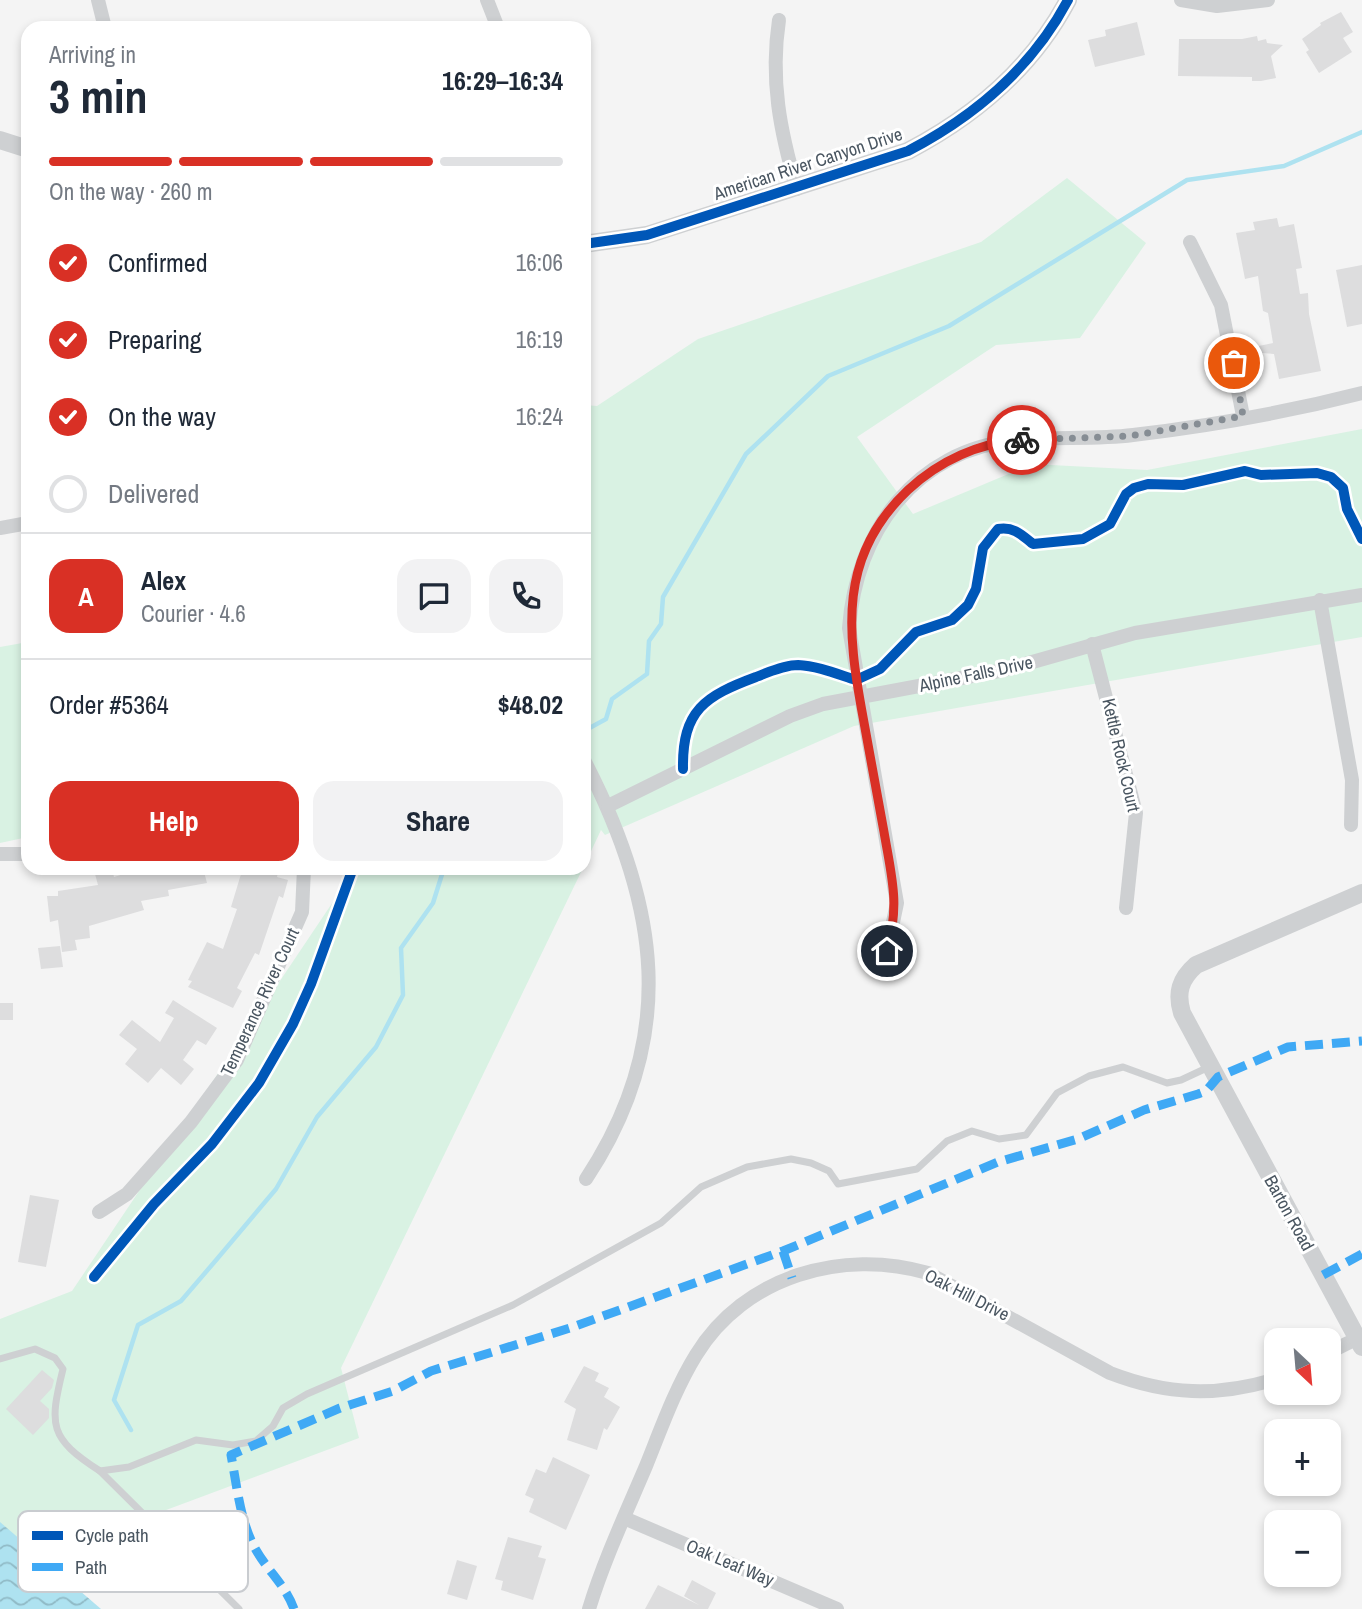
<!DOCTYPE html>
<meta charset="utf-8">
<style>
:root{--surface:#fff;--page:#f2f2f3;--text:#1f2937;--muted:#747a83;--line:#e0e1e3;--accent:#d93025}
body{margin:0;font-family:"Archivo Narrow",sans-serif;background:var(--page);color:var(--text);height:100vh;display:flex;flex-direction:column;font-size:26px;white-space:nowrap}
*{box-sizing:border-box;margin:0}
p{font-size:23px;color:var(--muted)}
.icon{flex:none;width:38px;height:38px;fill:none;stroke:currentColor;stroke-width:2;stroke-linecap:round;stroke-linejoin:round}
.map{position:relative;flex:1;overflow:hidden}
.drawer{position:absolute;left:21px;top:21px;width:570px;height:854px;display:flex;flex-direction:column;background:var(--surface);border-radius:21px;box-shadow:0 4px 10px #0003}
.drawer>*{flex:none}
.needle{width:46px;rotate:154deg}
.controls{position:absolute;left:1264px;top:1328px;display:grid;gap:14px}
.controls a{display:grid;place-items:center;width:77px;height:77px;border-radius:14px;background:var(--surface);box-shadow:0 4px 10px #0003;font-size:35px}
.pin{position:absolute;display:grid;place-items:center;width:60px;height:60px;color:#fff;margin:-30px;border:4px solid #fff;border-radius:50%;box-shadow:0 2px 7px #0007}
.courier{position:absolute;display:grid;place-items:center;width:70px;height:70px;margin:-35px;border:5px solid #d93025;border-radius:50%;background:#fff;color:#222;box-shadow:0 2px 9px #0007}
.summary em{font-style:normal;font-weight:700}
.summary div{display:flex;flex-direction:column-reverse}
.summary{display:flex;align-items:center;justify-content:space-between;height:119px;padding:0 28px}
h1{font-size:46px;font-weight:700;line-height:52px}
.bar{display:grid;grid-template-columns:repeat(4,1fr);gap:10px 7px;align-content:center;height:84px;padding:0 28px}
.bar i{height:9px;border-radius:5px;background:var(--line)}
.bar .current{background:var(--accent)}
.bar p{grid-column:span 4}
.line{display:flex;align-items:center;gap:18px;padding:0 28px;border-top:2px solid var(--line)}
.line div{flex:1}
.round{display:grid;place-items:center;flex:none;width:74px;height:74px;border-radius:21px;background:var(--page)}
ol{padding:0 28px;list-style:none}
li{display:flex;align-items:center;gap:21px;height:77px}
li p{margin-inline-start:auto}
li .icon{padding:7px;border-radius:50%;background:var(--accent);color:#fff;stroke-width:4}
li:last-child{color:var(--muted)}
li i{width:38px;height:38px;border:4px solid var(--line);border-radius:50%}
.action{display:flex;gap:14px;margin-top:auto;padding:14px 28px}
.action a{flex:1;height:80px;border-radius:21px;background:var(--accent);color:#fff;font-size:28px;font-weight:700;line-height:80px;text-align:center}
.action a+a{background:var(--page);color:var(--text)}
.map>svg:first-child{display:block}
.grass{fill:#d9f2e3}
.water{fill:url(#water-waves)}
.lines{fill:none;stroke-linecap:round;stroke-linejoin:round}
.stream{stroke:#aee2f0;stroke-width:4.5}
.building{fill:#ddddde}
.service{stroke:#ced0d2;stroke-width:7}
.minor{stroke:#ced0d2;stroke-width:14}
.tertiary{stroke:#ced0d2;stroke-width:18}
.quiet{stroke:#3fa9f5;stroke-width:9;stroke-dasharray:18 9;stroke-linecap:butt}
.cycleway-casing{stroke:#fff;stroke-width:15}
.cycleway{stroke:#0057b8;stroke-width:10}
.done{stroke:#868d94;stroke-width:7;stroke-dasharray:0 12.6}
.route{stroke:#d93025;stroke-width:9}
.labels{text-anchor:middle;stroke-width:6;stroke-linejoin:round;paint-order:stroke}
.street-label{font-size:18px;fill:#4a5661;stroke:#fff}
.key{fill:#fff;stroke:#c9ccd0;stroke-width:2}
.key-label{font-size:19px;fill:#4a5661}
</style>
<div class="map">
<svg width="1362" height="1609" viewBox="0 0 1362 1609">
<defs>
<pattern id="water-waves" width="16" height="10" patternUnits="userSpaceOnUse" patternTransform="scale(1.75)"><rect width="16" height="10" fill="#aee2f0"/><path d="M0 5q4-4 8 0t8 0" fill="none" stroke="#90bac6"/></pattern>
</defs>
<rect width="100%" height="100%" fill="#f4f4f4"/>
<g class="grass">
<path d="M1067 178 1146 243 1080 338 996 345 857 437 913 514 1032 464 1147 470 1362 429V637L854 726 605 835 601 830 585 864V405L597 406 698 339 981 242Z"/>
<path d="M28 642V837L0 843V647Z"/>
<path d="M346 868H583L341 1368 359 1438 0 1572V1319L72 1291 353 872Z"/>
</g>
<path class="water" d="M0 1522 101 1609H0Z"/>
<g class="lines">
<g class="stream">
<path d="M584 731 606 719 612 699 647 674 649 641 661 624 663 597 746 454 828 376 949 326 1187 180 1284 166 1362 132"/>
<path d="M131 1430 114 1400 138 1325 181 1301 217 1259 276 1189 317 1117 376 1047 403 995 401 948 433 903 444 868"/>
</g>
</g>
<g class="building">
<path d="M1341 12 1353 32 1343 38 1352 52 1319 73 1306 52 1309 50 1302 39 1321 25 1320 23Z"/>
<path d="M1137 22 1145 55 1095 67 1088 40 1106 36 1105 30Z"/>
<path d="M1257 36 1258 41 1266 39 1267 43 1283 45 1271 56 1276 78 1261 81H1252V77L1178 76 1179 39H1242Z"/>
<path d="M1277 218 1279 227 1294 224 1302 268 1296 269 1300 294 1308 293 1309 314 1321 371 1279 379 1274 354 1249 352V348L1273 343 1268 313 1263 311 1258 276 1245 279 1236 233 1255 230 1253 222Z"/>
<path d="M1362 265V324L1347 327 1336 270Z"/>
<path d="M143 868H203L207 883 168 890 169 896 141 901 144 910 89 926 90 938 75 940 77 950 62 952 58 920 50 922 47 896H58V891L98 885 95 874 112 869 114 877Z"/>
<path d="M249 868H279L277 877 288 880 283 898 279 896 259 955 255 953 237 988 242 991 233 1008 188 987 192 981 188 980 207 942 223 949 237 909 231 907 241 874H248Z"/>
<path d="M60 946 63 967 41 969 38 948Z"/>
<path d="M173 1000 217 1028 206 1045 197 1040 183 1060 194 1069 181 1085 161 1068 148 1083 125 1064 137 1049 119 1035 132 1020 160 1042 174 1018 165 1013Z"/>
<rect x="0" y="1003" width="13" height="17"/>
<path d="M30 1195 59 1200 46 1267 18 1262Z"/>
<path d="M584 1366 599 1373 595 1381 609 1388 604 1397 620 1407 607 1430 604 1428 597 1450 567 1440 576 1409 564 1402Z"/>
<path d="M42 1370 54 1380 52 1388 40 1401 49 1409V1418L33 1435 6 1409Z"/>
<path d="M553 1457 590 1475 566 1530 529 1512 534 1499 525 1495 536 1469 546 1473Z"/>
<path d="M508 1537 542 1546 538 1557 546 1559 533 1600 501 1590 503 1581 495 1579Z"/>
<path d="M457 1560 477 1566 467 1600 447 1594Z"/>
<path d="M692 1580 716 1593 708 1609H645L658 1585 699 1605 684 1596Z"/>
</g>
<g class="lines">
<g class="service">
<path d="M0 1359 35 1349 55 1358 63 1369C49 1426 49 1438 100 1471L129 1467 196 1440 233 1445 256 1441 273 1426 283 1408 307 1394 513 1305 661 1223 701 1187 747 1167 791 1159 811 1163 829 1171 838 1184 917 1169 947 1141 972 1131 999 1139 1026 1135 1057 1093 1089 1076 1123 1067 1167 1083 1181 1080 1211 1066"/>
<path d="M100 1471 239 1609"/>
</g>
<g class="minor">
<path d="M98 0 105 28"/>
<path d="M487 0 498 28"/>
<path d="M1181 0 1217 6 1268 0"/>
<path d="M779 20C770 80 780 131 797 189"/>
<path d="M1190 242 1221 305 1243 416"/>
<path d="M0 528 28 523"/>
<path d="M1320 600 1352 780 1351 825"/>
<path d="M1092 644 1136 813 1126 908"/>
<path d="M584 760C659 904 680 1037 586 1179"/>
<path d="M608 806 790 716 823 704 1004 670 1135 633 1362 595"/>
<path d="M0 854H28"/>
<path d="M887 951 897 903 849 628C856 532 915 450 1016 440 1055 436 1094 440 1133 435 1209 426 1288 412 1362 393"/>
<path d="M99 1212 127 1194 191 1122 237 1060 302 912 304 868"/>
<path d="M1328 1353 1362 1336"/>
<path d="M624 1518 837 1609"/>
<path d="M589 1609C604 1560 626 1513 646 1466 661 1429 675 1389 696 1355 744 1276 843 1248 928 1273L1110 1373C1167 1395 1217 1397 1276 1379"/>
</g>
<g class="tertiary">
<path d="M0 140 28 149"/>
<path d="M584 244 647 235 908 151C975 116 1032 68 1068 0"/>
<path d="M1362 893 1196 965C1180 979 1176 993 1182 1013L1362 1347"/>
</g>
<g class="quiet">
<path d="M783 1251 792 1278"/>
<path d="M1323 1275 1362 1254"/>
<path d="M294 1609C286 1586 268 1571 256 1550 240 1522 237 1486 231 1455L340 1408 393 1391 431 1371 570 1328 783 1251 998 1162 1078 1139 1144 1110 1198 1094 1206 1091 1218 1077 1288 1047 1362 1041"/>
</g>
<g class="cycleway-casing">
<g id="cycleway">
<path d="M584 244 647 235 908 151C975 116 1032 68 1068 0"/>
<path d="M683 769C682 710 705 696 756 677 768 672 785 665 798 665 818 666 837 674 856 680L880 669 916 632 952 620 968 605 976 589 983 548 998 529C1013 526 1022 535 1033 544L1083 539 1110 524 1126 494 1134 488 1148 484 1183 485 1245 471 1261 475 1317 473 1331 477 1343 488 1347 509 1362 539"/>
<path d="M94 1277 154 1204 212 1144 259 1083 293 1024 311 984 353 868"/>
</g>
</g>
<use href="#cycleway" class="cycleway"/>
</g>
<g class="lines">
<path class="done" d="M1022 440 1130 436 1243 416 1234 363"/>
<path class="route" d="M887 951C900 904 892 879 884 832 877 793 870 755 863 717 847 631 838 556 908 490 939 461 980 442 1022 440"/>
</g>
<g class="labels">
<g class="street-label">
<text transform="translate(808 164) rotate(-18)" y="6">American River Canyon Drive</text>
<text transform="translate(976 674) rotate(-12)" y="6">Alpine Falls Drive</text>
<text transform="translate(1121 755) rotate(77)" y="6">Kettle Rock Court</text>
<text transform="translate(260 1002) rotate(-65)" y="6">Temperance River Court</text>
<text transform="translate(1289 1213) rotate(61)" y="6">Barton Road</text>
<text transform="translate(967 1295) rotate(27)" y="6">Oak Hill Drive</text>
<text transform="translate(730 1563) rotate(23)" y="6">Oak Leaf Way</text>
</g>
</g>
<rect x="18" y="1511" width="230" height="81" rx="10" class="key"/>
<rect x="32" y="1531" width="31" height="9" fill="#0057b8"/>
<rect x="32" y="1563" width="31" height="8" fill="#3fa9f5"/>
<g class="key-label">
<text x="75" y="1542">Cycle path</text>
<text x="75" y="1574">Path</text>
</g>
</svg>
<div class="controls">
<a><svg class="needle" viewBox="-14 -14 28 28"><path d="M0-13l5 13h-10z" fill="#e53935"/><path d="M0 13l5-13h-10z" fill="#747a83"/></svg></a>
<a>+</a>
<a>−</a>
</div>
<div class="pin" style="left:1234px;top:363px;background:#ea580c"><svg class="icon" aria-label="bag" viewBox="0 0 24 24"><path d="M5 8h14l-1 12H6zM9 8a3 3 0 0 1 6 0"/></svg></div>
<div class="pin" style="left:887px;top:951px;background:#1f2937"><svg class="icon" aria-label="home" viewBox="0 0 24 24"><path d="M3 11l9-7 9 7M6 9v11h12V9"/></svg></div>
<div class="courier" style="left:1022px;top:440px"><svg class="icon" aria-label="bike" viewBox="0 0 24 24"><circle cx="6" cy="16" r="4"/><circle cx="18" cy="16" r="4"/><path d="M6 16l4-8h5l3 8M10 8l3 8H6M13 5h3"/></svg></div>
<section class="drawer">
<div class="summary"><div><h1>3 min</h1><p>Arriving in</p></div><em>16:29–16:34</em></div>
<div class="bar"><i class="current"></i><i class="current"></i><i class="current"></i><i></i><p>On the way · 260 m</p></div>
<ol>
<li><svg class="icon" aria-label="check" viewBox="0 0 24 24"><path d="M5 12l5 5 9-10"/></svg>Confirmed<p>16:06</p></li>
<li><svg class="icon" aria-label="check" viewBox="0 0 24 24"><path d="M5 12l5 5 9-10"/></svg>Preparing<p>16:19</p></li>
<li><svg class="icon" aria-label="check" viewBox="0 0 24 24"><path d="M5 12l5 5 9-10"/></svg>On the way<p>16:24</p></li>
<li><i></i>Delivered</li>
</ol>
<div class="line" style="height:126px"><b class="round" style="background:var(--accent);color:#fff">A</b><div><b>Alex</b><p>Courier · 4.6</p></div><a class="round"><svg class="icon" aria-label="chat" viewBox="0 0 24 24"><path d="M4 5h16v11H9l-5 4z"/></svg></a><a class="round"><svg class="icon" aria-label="phone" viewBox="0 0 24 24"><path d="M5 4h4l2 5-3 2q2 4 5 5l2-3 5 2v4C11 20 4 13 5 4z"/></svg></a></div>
<div class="line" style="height:91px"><div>Order #5364</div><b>$48.02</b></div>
<div class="action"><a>Help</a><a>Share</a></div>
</section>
</div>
